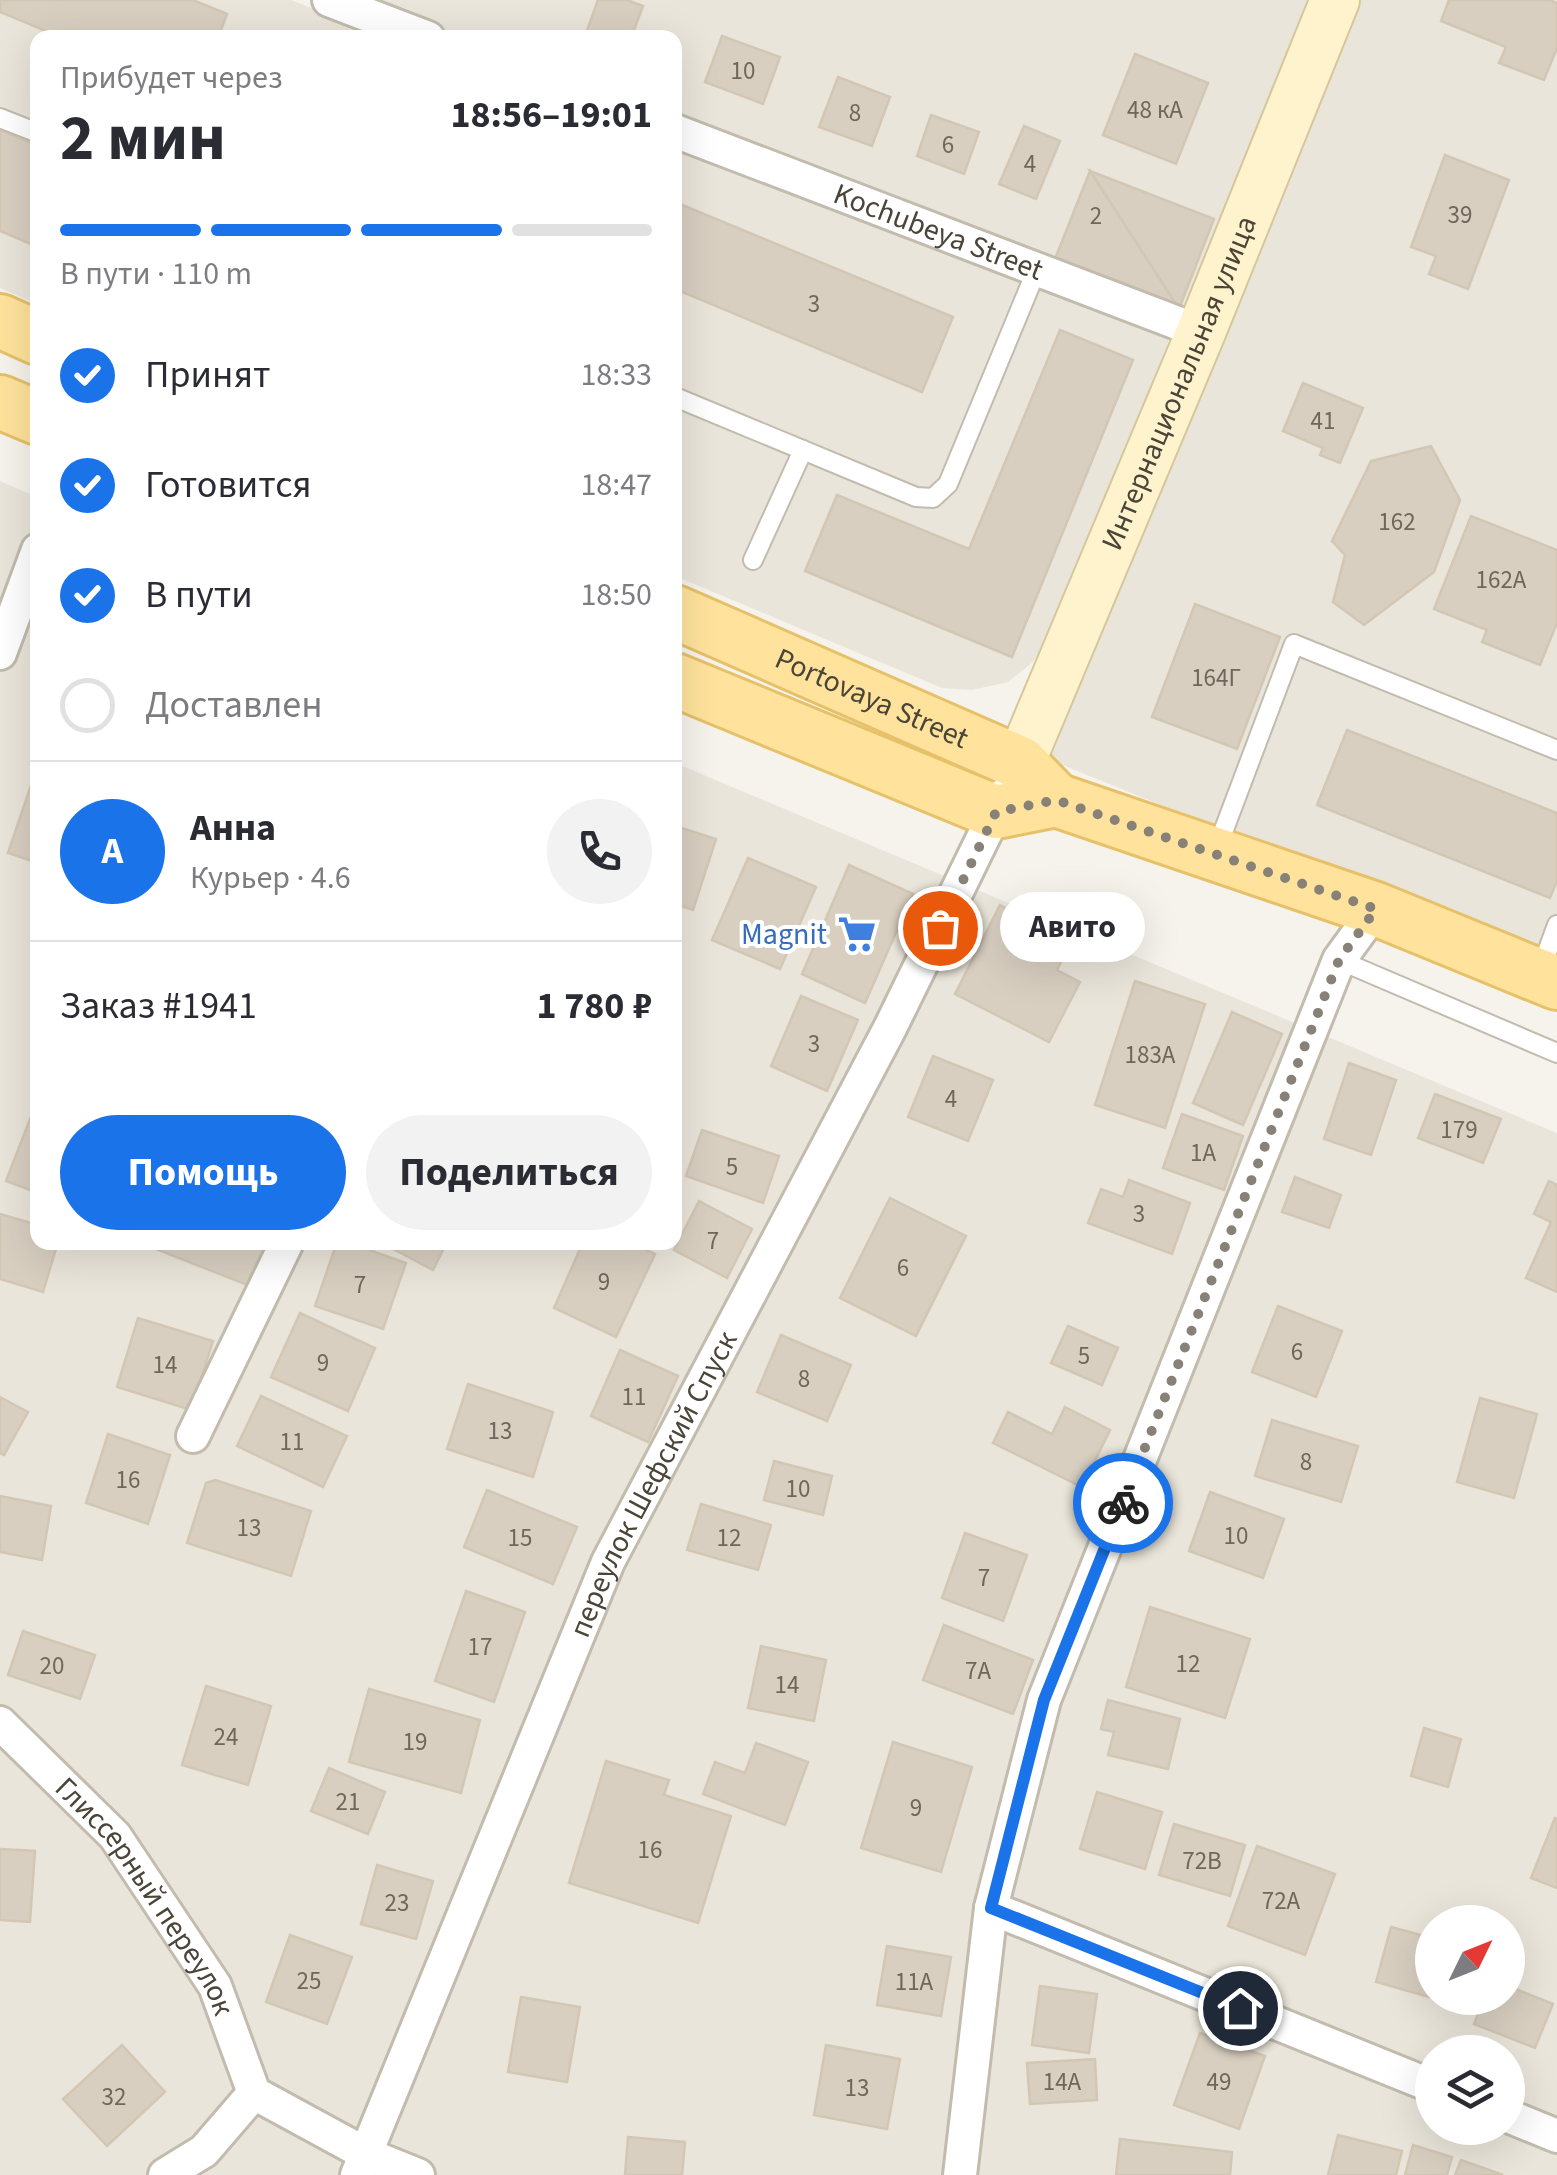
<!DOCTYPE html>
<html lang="ru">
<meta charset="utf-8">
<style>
:root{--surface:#fff;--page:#f2f2f3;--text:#2b2b33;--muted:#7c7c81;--line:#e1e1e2;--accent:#1a73e8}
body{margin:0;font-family:"Source Sans 3",sans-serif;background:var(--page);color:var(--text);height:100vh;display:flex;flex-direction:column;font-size:38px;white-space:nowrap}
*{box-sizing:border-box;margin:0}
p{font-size:32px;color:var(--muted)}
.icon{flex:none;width:55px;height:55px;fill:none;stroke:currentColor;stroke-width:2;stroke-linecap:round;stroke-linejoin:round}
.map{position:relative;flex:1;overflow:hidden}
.sheet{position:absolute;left:30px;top:30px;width:652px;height:1220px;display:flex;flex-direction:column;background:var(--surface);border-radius:20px;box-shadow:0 10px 40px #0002}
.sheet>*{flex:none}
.needle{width:65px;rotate:47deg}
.fabs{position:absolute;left:1415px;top:1905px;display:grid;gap:20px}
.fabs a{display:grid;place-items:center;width:110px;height:110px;border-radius:50%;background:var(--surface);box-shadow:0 10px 40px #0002;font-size:50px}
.pin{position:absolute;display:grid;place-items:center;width:85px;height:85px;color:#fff;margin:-42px;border:5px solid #fff;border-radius:50%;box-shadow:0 2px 10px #0007}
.courier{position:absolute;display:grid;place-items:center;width:100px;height:100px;margin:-50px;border:8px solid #1a73e8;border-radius:50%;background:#fff;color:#222;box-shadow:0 2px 12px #0007}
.bubble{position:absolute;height:70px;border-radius:35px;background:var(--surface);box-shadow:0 10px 40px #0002;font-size:32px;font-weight:700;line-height:70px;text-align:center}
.headline em{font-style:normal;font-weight:700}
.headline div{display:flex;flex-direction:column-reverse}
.headline{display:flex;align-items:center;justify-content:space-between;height:170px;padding:0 30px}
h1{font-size:65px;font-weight:700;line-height:75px}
.bar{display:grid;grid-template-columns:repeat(4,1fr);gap:15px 10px;align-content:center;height:120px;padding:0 30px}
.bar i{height:12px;border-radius:8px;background:var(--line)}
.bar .active{background:var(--accent)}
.bar p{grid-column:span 4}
.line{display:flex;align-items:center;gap:25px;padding:0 30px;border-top:2px solid var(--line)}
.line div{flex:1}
.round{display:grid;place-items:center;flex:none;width:105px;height:105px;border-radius:52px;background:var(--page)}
ol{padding:0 30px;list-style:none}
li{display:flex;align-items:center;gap:30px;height:110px}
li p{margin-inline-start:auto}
li .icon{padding:10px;border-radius:50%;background:var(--accent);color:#fff;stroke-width:4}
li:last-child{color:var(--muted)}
li i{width:55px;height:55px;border:5px solid var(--line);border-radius:50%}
.button{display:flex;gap:20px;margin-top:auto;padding:20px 30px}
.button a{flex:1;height:115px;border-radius:60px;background:var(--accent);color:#fff;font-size:40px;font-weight:700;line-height:115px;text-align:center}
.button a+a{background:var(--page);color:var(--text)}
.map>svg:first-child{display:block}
.residential{fill:#eae5da;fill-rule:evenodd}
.building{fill:#d8cfc1;stroke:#d3c7b4;stroke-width:2.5}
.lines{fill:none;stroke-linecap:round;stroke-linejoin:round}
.lane-casing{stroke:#c2bbae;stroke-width:22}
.street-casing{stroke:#c2bbae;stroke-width:38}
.secondary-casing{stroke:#d6c79b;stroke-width:52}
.primary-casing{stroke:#e6c16a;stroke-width:58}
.lane{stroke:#fff;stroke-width:18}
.street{stroke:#fff;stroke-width:32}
.secondary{stroke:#fff3cd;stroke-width:48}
.primary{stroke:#ffe39c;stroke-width:52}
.done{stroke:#878178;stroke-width:10;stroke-dasharray:0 18}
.route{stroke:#1a73e8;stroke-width:12}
.labels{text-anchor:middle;stroke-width:8;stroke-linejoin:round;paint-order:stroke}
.number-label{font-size:25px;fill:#6e675b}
.street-label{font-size:30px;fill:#4b4439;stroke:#fff}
.shop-label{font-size:30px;fill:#366cbe;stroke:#fff;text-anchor:end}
</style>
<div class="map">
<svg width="1557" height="2175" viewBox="0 0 1557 2175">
<rect width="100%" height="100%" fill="#f6f3ec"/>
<g class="residential">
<path d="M0 0H291L387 37 38 38 37 304 0 288Z"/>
<path d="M328 0H1557V966L1038 755 1200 333 675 132V38L427 37Z"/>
<path d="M675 149 1169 340 1057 624 1033 662 1008 682 972 690 942 688 675 576Z"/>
<path d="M0 481 37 497 38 1242H675V763L1557 1133V2175H0ZM1432 1922H1508V1998H1432ZM1432 2052H1508V2128H1432Z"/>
</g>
<g class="building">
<path d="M0 0H193L227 14 218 38H63L0 12Z"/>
<path d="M598 0H627L643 6 631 38H598L586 33Z"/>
<path d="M1449 0H1550L1557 3V48L1544 80 1499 63 1506 47 1441 21Z"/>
<path d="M722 36 780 57 763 104 705 82Z"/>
<path d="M1135 54 1208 83 1176 164 1103 135Z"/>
<path d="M838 77 890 97 872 146 819 127Z"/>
<path d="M931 115 979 132 964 174 917 156Z"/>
<path d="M1024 126 1060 141 1036 199 999 184Z"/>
<path d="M0 130 38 146V247L0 231Z"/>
<path d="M1445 155 1509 180 1468 289 1429 274 1436 256 1411 247Z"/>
<path d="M1090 171 1214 219 1179 309Z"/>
<path d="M1090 171 1179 309 1055 259Z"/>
<path d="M675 202 953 317 922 392 675 289Z"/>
<path d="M1060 330 1133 360 1012 657 805 571 837 495 969 549Z"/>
<path d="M1303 383 1363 408 1340 463 1320 455 1323 448 1283 431Z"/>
<path d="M1431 446 1460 500 1434 572 1364 625 1333 602 1345 555 1332 541 1371 461Z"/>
<path d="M1471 516 1557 550V623L1540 665 1482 642 1487 630 1434 609Z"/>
<path d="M1195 604 1280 637 1237 749 1152 717Z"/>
<path d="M1347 730 1557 813V881L1550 898 1317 805Z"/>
<path d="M32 782 38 784V863L8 853Z"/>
<path d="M675 826 716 839 693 910 675 904Z"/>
<path d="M748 858 816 887 780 969 712 940Z"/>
<path d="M849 865 913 894 865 1003 802 974Z"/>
<path d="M1000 905 1071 941 1057 970 1080 982 1049 1042 955 994Z"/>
<path d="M1135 981 1205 1004 1165 1128 1095 1105Z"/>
<path d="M801 996 858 1020 827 1091 771 1066Z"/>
<path d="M1232 1012 1282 1034 1243 1125 1193 1103Z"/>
<path d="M933 1056 993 1080 968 1141 908 1117Z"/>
<path d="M1349 1063 1396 1080 1371 1155 1324 1139Z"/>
<path d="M1435 1094 1501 1119 1483 1163 1418 1138Z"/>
<path d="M35 1106 38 1107V1193L6 1181Z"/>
<path d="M1182 1114 1243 1136 1224 1190 1163 1168Z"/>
<path d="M702 1130 779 1156 763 1203 686 1176Z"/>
<path d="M1295 1177 1341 1195 1329 1228 1282 1212Z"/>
<path d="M1129 1180 1190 1203 1172 1254 1088 1223 1101 1189 1123 1197Z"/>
<path d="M1549 1181 1557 1185V1292L1526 1278 1551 1222 1534 1214Z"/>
<path d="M890 1198 966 1236 916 1336 840 1298Z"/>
<path d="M699 1201 752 1229 727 1278 674 1250Z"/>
<path d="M0 1214 38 1225V1242H58L43 1292 0 1279Z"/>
<path d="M158 1242H267L250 1286 156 1249Z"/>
<path d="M337 1242H347L406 1263 383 1329 315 1306Z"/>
<path d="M380 1242H447L433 1270Z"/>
<path d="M583 1242H630L655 1254 616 1337 554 1308Z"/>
<path d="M1278 1306 1342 1331 1316 1397 1252 1372Z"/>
<path d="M300 1313 375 1348 348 1411 271 1377Z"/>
<path d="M138 1318 213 1341 191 1410 117 1387Z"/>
<path d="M1068 1326 1118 1348 1102 1385 1051 1363Z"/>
<path d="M781 1335 851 1365 827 1421 757 1392Z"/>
<path d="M620 1350 678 1376 648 1442 591 1416Z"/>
<path d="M468 1384 553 1412 533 1477 447 1449Z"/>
<path d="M261 1396 347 1436 323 1487 237 1446Z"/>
<path d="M0 1397 28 1412 4 1455 0 1453Z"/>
<path d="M1480 1398 1537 1414 1514 1498 1457 1482Z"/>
<path d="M1065 1407 1110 1430 1082 1487 993 1443 1008 1412 1052 1434Z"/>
<path d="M1272 1420 1358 1446 1341 1502 1255 1476Z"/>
<path d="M108 1434 170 1455 148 1524 86 1503Z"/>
<path d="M774 1461 832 1476 823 1515 764 1500Z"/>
<path d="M215 1480 311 1511 291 1576 187 1543 206 1483Z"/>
<path d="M487 1490 577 1527 553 1584 464 1547Z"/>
<path d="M1210 1492 1284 1519 1263 1578 1189 1551Z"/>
<path d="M0 1496 51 1506 42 1560 0 1552Z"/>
<path d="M701 1504 771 1525 758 1570 687 1550Z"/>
<path d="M965 1533 1027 1555 1003 1621 942 1598Z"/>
<path d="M466 1591 525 1612 494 1702 435 1681Z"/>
<path d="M1150 1607 1250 1639 1225 1718 1126 1687Z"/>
<path d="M944 1625 1033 1660 1013 1714 923 1680Z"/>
<path d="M23 1631 95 1655 80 1699 8 1675Z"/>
<path d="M761 1646 826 1660 814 1721 748 1708Z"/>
<path d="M206 1686 271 1706 248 1785 182 1765Z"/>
<path d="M369 1689 480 1720 461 1793 349 1762Z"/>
<path d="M1108 1700 1180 1719 1168 1769 1108 1755 1114 1732 1101 1729Z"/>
<path d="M1424 1728 1461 1739 1448 1787 1411 1776Z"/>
<path d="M893 1742 972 1767 941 1872 861 1848Z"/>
<path d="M756 1743 808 1762 785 1825 703 1794 715 1762 745 1773Z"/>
<path d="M606 1761 669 1780 664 1795 731 1816 698 1923 569 1883Z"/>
<path d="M329 1768 385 1792 368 1834 311 1811Z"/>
<path d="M1097 1792 1162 1812 1145 1869 1080 1849Z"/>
<path d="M1555 1818 1557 1819V1888L1531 1878Z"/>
<path d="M1174 1824 1245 1845 1230 1896 1159 1875Z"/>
<path d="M1257 1846 1335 1874 1305 1955 1228 1926Z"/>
<path d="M0 1849 35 1851 30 1922 0 1920Z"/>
<path d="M377 1865 433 1881 416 1939 361 1924Z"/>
<path d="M1391 1927 1432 1938V1985L1429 1997 1376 1982Z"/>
<path d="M290 1935 352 1957 327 2024 266 2002Z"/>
<path d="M887 1946 951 1957 941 2016 877 2005Z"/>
<path d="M1040 1986 1097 1994 1089 2053 1032 2045Z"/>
<path d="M1508 1986 1553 2004 1535 2048 1474 2024 1484 1998H1508Z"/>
<path d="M521 1997 580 2007 567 2082 508 2072Z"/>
<path d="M1200 2033 1265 2056 1239 2129 1174 2105Z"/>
<path d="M122 2045 165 2092 107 2146 63 2099Z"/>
<path d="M826 2045 900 2059 887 2129 814 2115Z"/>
<path d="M1095 2059 1097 2100 1030 2104 1027 2063Z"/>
<path d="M1338 2135 1402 2151 1396 2175H1328Z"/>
<path d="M628 2137 685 2142 682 2175H625Z"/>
<path d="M1120 2139 1232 2152 1230 2175H1116Z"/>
<path d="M1413 2145 1452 2157 1447 2175H1405Z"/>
<path d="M1461 2160 1503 2175H1455Z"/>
</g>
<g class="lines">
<g class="lane-casing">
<g id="lane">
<path d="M0 118 38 133"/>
<path d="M675 397 916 497 933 498 948 484 1037 269"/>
<path d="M753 560 803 450"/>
<path d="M1217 848 1294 644 1557 750"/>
<path d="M1339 960 1557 1053"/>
<path d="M1540 971 1557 925"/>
</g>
</g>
<g class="street-casing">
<g id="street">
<path d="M329 0 428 38"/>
<path id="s1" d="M675 131 1201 332"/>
<path d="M0 653 38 550"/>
<path d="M193 1436 287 1242"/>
<path id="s2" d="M0 1723 115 1836 215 1986 254 2093 366 2154 418 2175"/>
<path d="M991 1908 1432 2086"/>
<path d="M1508 2116 1557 2136"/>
<path d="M165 2175 204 2151 254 2093"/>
<path id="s3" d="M357 2175 608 1562 890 1028 1004 795"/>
<path d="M960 2175 991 1908 1044 1700 1339 960 1376 909"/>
</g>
</g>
<g class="secondary-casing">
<g id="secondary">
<path id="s4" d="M1020 763 1201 332 1335 0"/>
</g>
</g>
<g class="primary-casing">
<g id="primary">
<path d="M0 321 38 338"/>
<path d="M0 402 38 418"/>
<path id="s5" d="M675 612 1020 763 1056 800 1376 909 1557 983"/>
<path d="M675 680 996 812 1056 800"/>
</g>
</g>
<use href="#lane" class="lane"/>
<use href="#street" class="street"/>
<use href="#secondary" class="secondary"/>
<use href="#primary" class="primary"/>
</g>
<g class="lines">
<path class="done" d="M940 928 996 812 1056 800 1376 909 1339 960 1123 1503"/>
<path class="route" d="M1123 1503 1044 1700 991 1908 1240 2008"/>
</g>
<defs>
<g id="supermarket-bare" transform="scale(3)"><path d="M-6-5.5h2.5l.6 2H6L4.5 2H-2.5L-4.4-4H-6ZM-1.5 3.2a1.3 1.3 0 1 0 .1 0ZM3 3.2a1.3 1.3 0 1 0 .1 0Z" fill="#3f7fe0" stroke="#fff" stroke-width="2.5" paint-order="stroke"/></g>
</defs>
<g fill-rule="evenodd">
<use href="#supermarket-bare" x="857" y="934"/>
</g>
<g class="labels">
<g class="number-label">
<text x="743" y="79">10</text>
<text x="1155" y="118">48 кА</text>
<text x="855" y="121">8</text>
<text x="948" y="153">6</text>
<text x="1030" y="172">4</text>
<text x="1460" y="223">39</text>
<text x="1096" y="224">2</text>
<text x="814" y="312">3</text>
<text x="1323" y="429">41</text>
<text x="1397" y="530">162</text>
<text x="1501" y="588">162А</text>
<text x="1216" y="686">164Г</text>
<text x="814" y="1052">3</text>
<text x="1150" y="1063">183А</text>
<text x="951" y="1107">4</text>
<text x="1459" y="1138">179</text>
<text x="1203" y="1161">1А</text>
<text x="732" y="1175">5</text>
<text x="1139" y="1222">3</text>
<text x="713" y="1249">7</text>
<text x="903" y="1276">6</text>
<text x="604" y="1290">9</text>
<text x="360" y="1293">7</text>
<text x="1297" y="1360">6</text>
<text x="1084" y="1364">5</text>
<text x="323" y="1371">9</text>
<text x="165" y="1373">14</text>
<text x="804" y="1387">8</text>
<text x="634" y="1405">11</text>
<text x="500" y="1439">13</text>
<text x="292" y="1450">11</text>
<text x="1306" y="1470">8</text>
<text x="128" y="1488">16</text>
<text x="798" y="1497">10</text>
<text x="249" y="1536">13</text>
<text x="1236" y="1544">10</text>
<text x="520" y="1546">15</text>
<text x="729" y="1546">12</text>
<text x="984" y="1586">7</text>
<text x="480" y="1655">17</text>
<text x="1188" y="1672">12</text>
<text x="52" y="1674">20</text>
<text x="978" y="1679">7А</text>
<text x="787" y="1693">14</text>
<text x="226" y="1745">24</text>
<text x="415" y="1750">19</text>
<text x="348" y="1810">21</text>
<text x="916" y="1816">9</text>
<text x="650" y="1858">16</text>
<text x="1202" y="1869">72В</text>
<text x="1281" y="1909">72А</text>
<text x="397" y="1911">23</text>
<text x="309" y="1989">25</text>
<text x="914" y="1990">11А</text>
<text x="1062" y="2090">14А</text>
<text x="1219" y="2090">49</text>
<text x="857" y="2096">13</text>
<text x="114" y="2105">32</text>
</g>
<g class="street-label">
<text dy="10" stroke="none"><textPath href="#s1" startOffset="282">Kochubeya Street</textPath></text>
<text dy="10" stroke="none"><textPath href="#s4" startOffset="412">Интернациональная улица</textPath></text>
<text dy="10" stroke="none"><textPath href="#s5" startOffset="215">Portovaya Street</textPath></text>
<text dy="10" stroke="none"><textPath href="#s3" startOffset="752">переулок Шефский Спуск</textPath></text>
<text dy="10" stroke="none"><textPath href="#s2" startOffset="228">Глиссерный переулок</textPath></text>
</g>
<g class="shop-label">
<text x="827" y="944">Magnit</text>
</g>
</g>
</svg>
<div class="fabs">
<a><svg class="needle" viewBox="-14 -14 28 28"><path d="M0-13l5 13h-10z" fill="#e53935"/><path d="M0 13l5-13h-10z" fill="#7c7c81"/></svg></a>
<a><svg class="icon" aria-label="layers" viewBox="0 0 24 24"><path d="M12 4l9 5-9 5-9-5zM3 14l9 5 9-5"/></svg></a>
</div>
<div class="pin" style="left:940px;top:928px;background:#ea580c"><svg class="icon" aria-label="bag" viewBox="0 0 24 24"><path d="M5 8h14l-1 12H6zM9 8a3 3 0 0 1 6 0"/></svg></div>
<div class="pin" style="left:1240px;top:2008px;background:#1f2937"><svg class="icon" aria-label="home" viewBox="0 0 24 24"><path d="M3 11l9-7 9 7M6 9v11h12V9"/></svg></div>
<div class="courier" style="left:1123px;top:1503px"><svg class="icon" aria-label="bike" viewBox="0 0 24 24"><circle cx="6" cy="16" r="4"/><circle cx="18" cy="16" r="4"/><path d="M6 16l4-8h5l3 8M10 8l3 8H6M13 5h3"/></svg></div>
<div class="bubble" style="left:1000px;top:892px;width:145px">Авито</div>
<section class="sheet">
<div class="headline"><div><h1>2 мин</h1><p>Прибудет через</p></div><em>18:56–19:01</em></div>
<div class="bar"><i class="active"></i><i class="active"></i><i class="active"></i><i></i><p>В пути · 110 m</p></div>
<ol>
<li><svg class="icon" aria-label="check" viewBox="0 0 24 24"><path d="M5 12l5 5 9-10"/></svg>Принят<p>18:33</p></li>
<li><svg class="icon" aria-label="check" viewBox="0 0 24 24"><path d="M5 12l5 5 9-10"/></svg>Готовится<p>18:47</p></li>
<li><svg class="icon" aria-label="check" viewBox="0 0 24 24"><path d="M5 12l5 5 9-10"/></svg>В пути<p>18:50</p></li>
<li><i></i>Доставлен</li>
</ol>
<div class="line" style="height:180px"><b class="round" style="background:var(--accent);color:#fff">А</b><div><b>Анна</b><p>Курьер · 4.6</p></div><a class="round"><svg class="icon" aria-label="phone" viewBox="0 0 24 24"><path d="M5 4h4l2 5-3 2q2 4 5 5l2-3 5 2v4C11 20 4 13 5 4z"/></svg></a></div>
<div class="line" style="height:130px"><div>Заказ #1941</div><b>1 780 ₽</b></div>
<div class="button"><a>Помощь</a><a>Поделиться</a></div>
</section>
</div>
